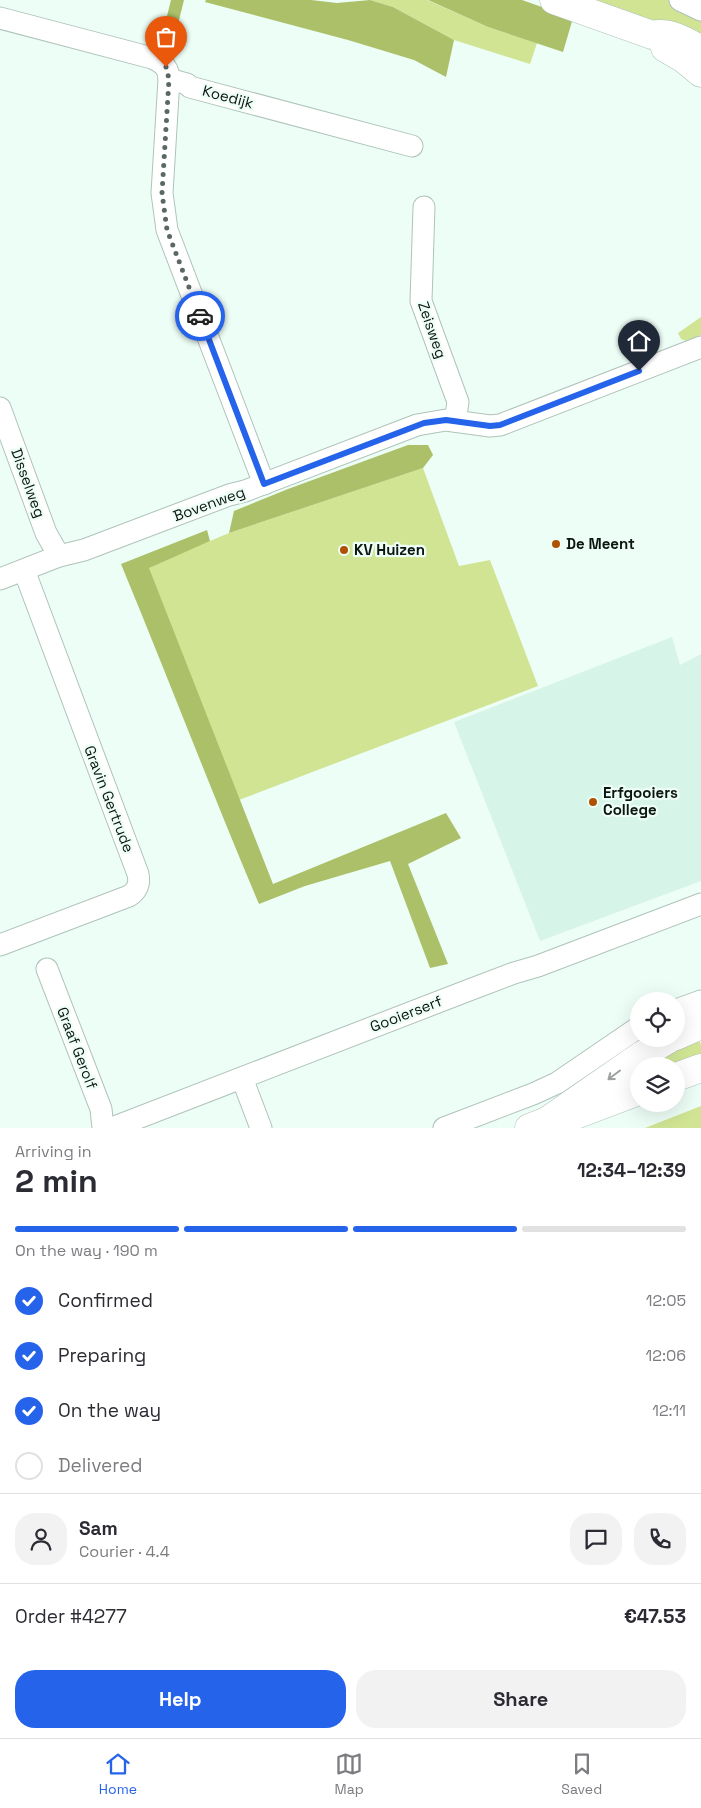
<!DOCTYPE html>
<meta charset="utf-8">
<style>
:root{--surface:#fff;--page:#f2f2f3;--text:#2b2b33;--muted:#7c7c81;--line:#e1e1e2;--accent:#2563eb}
body{margin:0;font-family:"Space Grotesk",sans-serif;background:var(--page);color:var(--text);height:100vh;display:flex;flex-direction:column;font-size:19px;white-space:nowrap}
*{box-sizing:border-box;margin:0}
p{font-size:16px;color:var(--muted)}
.icon{flex:none;width:28px;height:28px;fill:none;stroke:currentColor;stroke-width:2;stroke-linecap:round;stroke-linejoin:round}
.map{position:relative;height:1128px;overflow:hidden}
.panel{display:flex;flex-direction:column;background:var(--surface);flex:1}
.panel>*{flex:none}
.fabs{position:absolute;left:630px;top:992px;display:grid;gap:10px}
.fabs a{display:grid;place-items:center;width:55px;height:55px;border-radius:50%;background:var(--surface);box-shadow:0 5px 20px #0002;font-size:25px}
.pin{position:absolute;display:grid;place-items:center;width:42px;height:42px;color:#fff;margin:-51px -21px;border-radius:50% 50% 50% 0;rotate:-45deg;box-shadow:0 0 5px #0007}
.pin .icon{rotate:45deg}
.courier{position:absolute;display:grid;place-items:center;width:50px;height:50px;margin:-25px;border:4px solid #2563eb;border-radius:50%;background:#fff;color:#222;box-shadow:0 1px 6px #0007}
.overview em{font-style:normal;font-weight:800}
.overview div{display:flex;flex-direction:column-reverse}
.overview{display:flex;align-items:center;justify-content:space-between;height:85px;padding:0 15px}
h1{font-size:32px;font-weight:800;line-height:38px}
.bar{display:grid;grid-template-columns:repeat(4,1fr);gap:8px 5px;align-content:center;height:60px;padding:0 15px}
.bar i{height:6px;border-radius:4px;background:var(--line)}
.bar .on{background:var(--accent)}
.bar p{grid-column:span 4}
.line{display:flex;align-items:center;gap:12px;padding:0 15px;border-top:1px solid var(--line)}
.line div{flex:1}
.round{display:grid;place-items:center;flex:none;width:52px;height:52px;border-radius:20px;background:var(--page)}
ol{padding:0 15px;list-style:none}
li{display:flex;align-items:center;gap:15px;height:55px}
li p{margin-inline-start:auto}
li .icon{padding:5px;border-radius:50%;background:var(--accent);color:#fff;stroke-width:4}
li:last-child{color:var(--muted)}
li i{width:28px;height:28px;border:2px solid var(--line);border-radius:50%}
.primary-button{display:flex;gap:10px;margin-top:auto;padding:10px 15px}
.primary-button a{flex:1;height:58px;border-radius:20px;background:var(--accent);color:#fff;font-size:20px;font-weight:800;line-height:58px;text-align:center}
.primary-button a+a{background:var(--page);color:var(--text)}
.tab-bar{display:flex;justify-content:space-around;align-items:center;height:70px;border-top:1px solid var(--line);background:var(--surface);font-size:14px;color:var(--muted)}
.tab-bar a{display:grid;justify-items:center;gap:2px}
.tab-bar .on{color:var(--accent)}
.map>svg:first-child{display:block}
.built{fill:#d6f4e7}
.green{fill:#d0e494}
.forest{fill:#abc068}
.lines{fill:none;stroke-linecap:round;stroke-linejoin:round}
.street-casing{stroke:#aec3ba;stroke-width:23}
.secondary-casing{stroke:#aec3ba;stroke-width:29}
.street{stroke:#fff;stroke-width:21}
.secondary{stroke:#fff;stroke-width:28}
.oneway{stroke:#9ea1a0}
.done{stroke:#5b6762;stroke-width:5;stroke-dasharray:0 9}
.route{stroke:#2563eb;stroke-width:6}
.poi-dot{fill:#b05104;stroke:#edfef6;stroke-width:2}
.labels{text-anchor:middle;stroke-width:4.5;stroke-linejoin:round;paint-order:stroke}
.street-label{font-size:15px;fill:#0d1512;stroke:#edfef6}
.poi-label{font-size:15px;font-weight:bold;fill:#0d1512;stroke:#edfef6;text-anchor:start}
</style>
<div class="map">
<svg width="701" height="1128" viewBox="0 0 701 1128">
<rect width="100%" height="100%" fill="#edfef6"/>
<path class="built" d="M672 637 680 665 701 654V881L540 941 454 722Z"/>
<g class="green">
<path d="M370 0H427L488 27 537 43 530 64 454 40 393 7Z"/>
<path d="M591 0H670L701 15V45Z"/>
<path d="M701 317V335L686 341 681 339 678 333Z"/>
<path d="M423 468 459 566 490 560 538 686 239 800 148 567 229 533Z"/>
<path d="M697 1035 701 1045V1060L676 1070V1066H639V1085L575 1110 640 1062Z"/>
<path d="M701 1106V1128H645Z"/>
</g>
<g class="forest">
<path d="M171 0H184L173 44 161 40Z"/>
<path d="M206 0H311L337 3 370 0 393 7 454 40 446 77 414 60 348 40 205 2Z"/>
<path d="M428 0H522L573 18 563 52 488 27Z"/>
<path d="M408 445H428L433 455 423 468 229 533 234 511 288 489Z"/>
<path d="M207 530 210 541 149 568 273 884 446 813 461 838 408 864 448 964 430 968 390 861 305 886 259 904C211 791 168 677 121 564Z"/>
</g>
<g class="lines">
<g class="street-casing">
<g id="street">
<path d="M680 0 701 10"/>
<path d="M0 18 152 58C162 62 169 68 169 79L187 84 190 87 412 146"/>
<path d="M169 79 162 193 167 230 264 484"/>
<path d="M424 207 421 301 458 402 455 421"/>
<path d="M0 408 46 533 59 556"/>
<path d="M0 579 59 556 84 550 229 495 245 491 417 425 446 420 490 426 500 425 701 347"/>
<path d="M0 945 129 896C138 890 140 884 138 874L24 570"/>
<path d="M47 969 101 1109 103 1128"/>
<path d="M676 1010 701 1001"/>
<path d="M242 1078 261 1128"/>
<path d="M112 1128 464 992 514 973 538 966 701 904"/>
<path d="M444 1128 533 1094 557 1083 639 1027"/>
</g>
</g>
<g class="secondary-casing">
<g id="secondary">
<path d="M554 0 652 35C669 31 686 41 701 50"/>
<path d="M665 48 684 59 701 73"/>
<path d="M676 1036 701 1025"/>
<path d="M676 1077 701 1068"/>
<path d="M547 1121 642 1055 669 1039"/>
<path d="M529 1128 547 1121 573 1116 639 1091"/>
</g>
</g>
<use href="#street" class="street"/>
<use href="#secondary" class="secondary"/>
</g>
<defs><path id="oneway-shaft" d="M-6 0H5M1.5-3L5.5 0L1.5 3" fill="none" stroke-width="1.6" stroke-linecap="round" stroke-linejoin="round" transform="scale(1.25)"/></defs>
<use class="oneway" href="#oneway-shaft" transform="translate(614 1075) rotate(143)"/>
<g class="lines">
<path class="done" d="M166 67 169 79 162 193 167 230 200 316"/>
<path class="route" d="M200 316 264 484 424 423 446 420 490 426 500 425 639 371"/>
</g>
<g class="poi-dot">
<circle cx="556" cy="544" r="5"/>
<circle cx="344" cy="550" r="5"/>
<circle cx="593" cy="802" r="5"/>
</g>
<g class="labels">
<g class="street-label">
<text transform="translate(228 97) rotate(15)" y="5">Koedijk</text>
<text transform="translate(432 330) rotate(71)" y="5">Zeisweg</text>
<text transform="translate(28 483) rotate(70)" y="5">Disselweg</text>
<text transform="translate(209 504) rotate(-20)" y="5">Bovenweg</text>
<text transform="translate(109 799) rotate(69)" y="5">Gravin Gertrude</text>
<text transform="translate(406 1014) rotate(-21)" y="5">Gooierserf</text>
<text transform="translate(77 1048) rotate(69)" y="5">Graaf Gerolf</text>
</g>
<g class="poi-label">
<text x="566" y="549">De Meent</text>
<text x="354" y="555">KV Huizen</text>
<text x="603" y="798">Erfgooiers<tspan x="603" dy="17">College</tspan></text>
</g>
</g>
</svg>
<div class="fabs">
<a><svg class="icon" aria-label="locate" viewBox="0 0 24 24"><circle cx="12" cy="12" r="6"/><path d="M12 2v4M12 18v4M2 12h4M18 12h4"/></svg></a>
<a><svg class="icon" aria-label="layers" viewBox="0 0 24 24"><path d="M12 4l9 5-9 5-9-5zM3 14l9 5 9-5"/></svg></a>
</div>
<div class="pin" style="left:166px;top:67px;background:#ea580c"><svg class="icon" aria-label="bag" viewBox="0 0 24 24"><path d="M5 8h14l-1 12H6zM9 8a3 3 0 0 1 6 0"/></svg></div>
<div class="pin" style="left:639px;top:371px;background:#1f2937"><svg class="icon" aria-label="home" viewBox="0 0 24 24"><path d="M3 11l9-7 9 7M6 9v11h12V9"/></svg></div>
<div class="courier" style="left:200px;top:316px"><svg class="icon" aria-label="car" viewBox="0 0 24 24"><path d="M5 17H2v-5l4-1 3-4h7l3 4 3 1v5h-3M9 17h6M6 11h13"/><circle cx="7" cy="17" r="2"/><circle cx="17" cy="17" r="2"/></svg></div>
</div>
<section class="panel">
<div class="overview"><div><h1>2 min</h1><p>Arriving in</p></div><em>12:34–12:39</em></div>
<div class="bar"><i class="on"></i><i class="on"></i><i class="on"></i><i></i><p>On the way · 190 m</p></div>
<ol>
<li><svg class="icon" aria-label="check" viewBox="0 0 24 24"><path d="M5 12l5 5 9-10"/></svg>Confirmed<p>12:05</p></li>
<li><svg class="icon" aria-label="check" viewBox="0 0 24 24"><path d="M5 12l5 5 9-10"/></svg>Preparing<p>12:06</p></li>
<li><svg class="icon" aria-label="check" viewBox="0 0 24 24"><path d="M5 12l5 5 9-10"/></svg>On the way<p>12:11</p></li>
<li><i></i>Delivered</li>
</ol>
<div class="line" style="height:90px"><a class="round"><svg class="icon" aria-label="person" viewBox="0 0 24 24"><circle cx="12" cy="8" r="4"/><path d="M4 21q1-7 8-7t8 7"/></svg></a><div><b>Sam</b><p>Courier · 4.4</p></div><a class="round"><svg class="icon" aria-label="chat" viewBox="0 0 24 24"><path d="M4 5h16v11H9l-5 4z"/></svg></a><a class="round"><svg class="icon" aria-label="phone" viewBox="0 0 24 24"><path d="M5 4h4l2 5-3 2q2 4 5 5l2-3 5 2v4C11 20 4 13 5 4z"/></svg></a></div>
<div class="line" style="height:65px"><div>Order #4277</div><b>€47.53</b></div>
<div class="primary-button"><a>Help</a><a>Share</a></div>
</section>
<nav class="tab-bar">
<a class="on"><svg class="icon" aria-label="home" viewBox="0 0 24 24"><path d="M3 11l9-7 9 7M6 9v11h12V9"/></svg>Home</a>
<a><svg class="icon" aria-label="map" viewBox="0 0 24 24"><path d="M3 6l6-2 6 2 6-2v14l-6 2-6-2-6 2zM9 4v14M15 6v14"/></svg>Map</a>
<a><svg class="icon" aria-label="saved" viewBox="0 0 24 24"><path d="M7 4h10v16l-5-4-5 4z"/></svg>Saved</a>
</nav>
